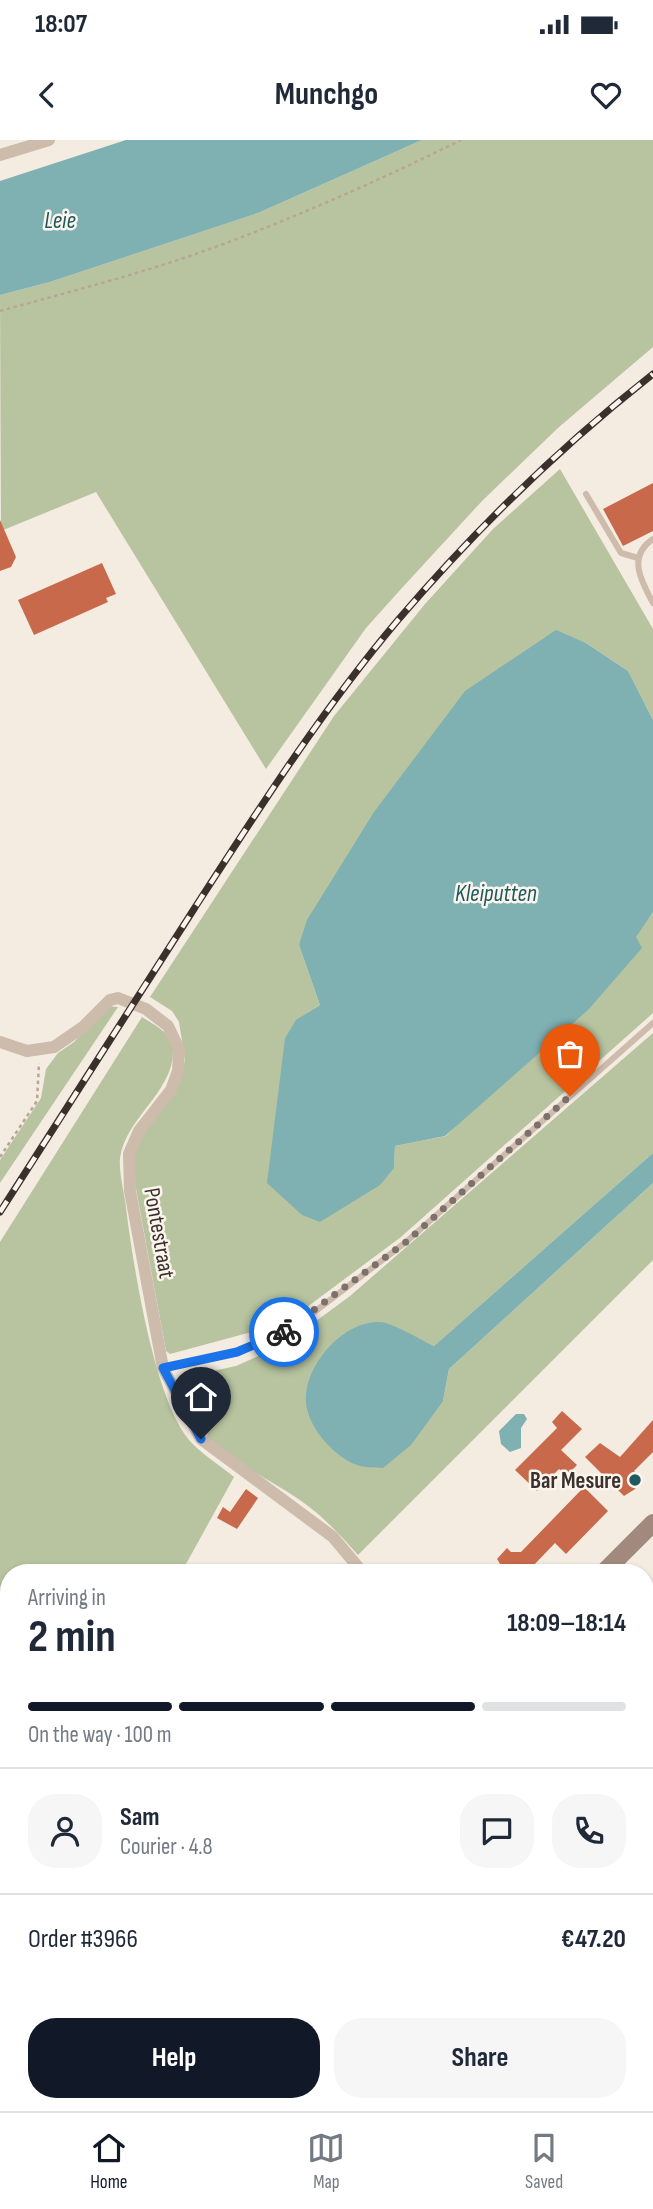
<!DOCTYPE html>
<meta charset="utf-8">
<style>
:root{--surface:#fff;--page:#f6f6f7;--text:#1f2937;--muted:#747a83;--line:#e0e1e3;--accent:#111827}
body{margin:0;font-family:"Sofia Sans Condensed",sans-serif;background:var(--page);color:var(--text);height:100vh;display:flex;flex-direction:column;font-size:26px;white-space:nowrap}
*{box-sizing:border-box;margin:0}
p{font-size:23px;color:var(--muted)}
.icon{flex:none;width:38px;height:38px;fill:none;stroke:currentColor;stroke-width:2;stroke-linecap:round;stroke-linejoin:round}
.map{position:relative;flex:1;overflow:hidden}
.panel{position:absolute;left:0px;top:1424px;width:654px;height:548px;display:flex;flex-direction:column;background:var(--surface);border-radius:28px 28px 0 0;box-shadow:0 2px 5px #0004}
.panel>*{flex:none}
.pin{position:absolute;display:grid;place-items:center;width:60px;height:60px;color:#fff;margin:-72px -30px;border-radius:50% 50% 50% 0;rotate:-45deg;box-shadow:0 0 7px #0007}
.pin .icon{rotate:45deg}
.courier{position:absolute;display:grid;place-items:center;width:70px;height:70px;margin:-35px;border:5px solid #1a73e8;border-radius:50%;background:#fff;color:#222;box-shadow:0 2px 9px #0007}
.overview em{font-style:normal;font-weight:700}
.overview div{display:flex;flex-direction:column-reverse}
.overview{display:flex;align-items:center;justify-content:space-between;height:119px;padding:0 28px}
h1{font-size:46px;font-weight:700;line-height:52px}
.bar{display:grid;grid-template-columns:repeat(4,1fr);gap:10px 7px;align-content:center;height:84px;padding:0 28px}
.bar i{height:9px;border-radius:5px;background:var(--line)}
.bar .on{background:var(--accent)}
.bar p{grid-column:span 4}
.line{display:flex;align-items:center;gap:18px;padding:0 28px;border-top:2px solid var(--line)}
.line div{flex:1}
.round{display:grid;place-items:center;flex:none;width:74px;height:74px;border-radius:28px;background:var(--page)}
.button{display:flex;gap:14px;margin-top:auto;padding:14px 28px}
.button a{flex:1;height:80px;border-radius:28px;background:var(--accent);color:#fff;font-size:28px;font-weight:700;line-height:80px;text-align:center}
.button a+a{background:var(--page);color:var(--text)}
.status{display:flex;justify-content:space-between;align-items:center;height:49px;padding:0 35px;background:var(--surface);direction:ltr}
.status svg{height:19px;fill:currentColor}
header{display:flex;justify-content:space-between;align-items:center;height:91px;padding:0 28px;background:var(--surface);font-size:32px;font-weight:700}
.tab-bar{display:flex;justify-content:space-around;align-items:center;height:98px;border-top:2px solid var(--line);background:var(--surface);font-size:19px;color:var(--muted)}
.tab-bar a{display:grid;justify-items:center;gap:4px}
.tab-bar .on{color:var(--accent)}
.map>svg:first-child{display:block}
.green{fill:#b8c4a0}
.water{fill:#7fb0b2}
.building{fill:#c8694b}
.lines{fill:none;stroke-linecap:round;stroke-linejoin:round}
.path{stroke:#b9a596;stroke-width:2.5;stroke-dasharray:3.5 3.5;stroke-linecap:butt}
.lane{stroke:#cdbbac;stroke-width:6}
.street{stroke:#cdbbac;stroke-width:12}
.secondary{stroke:#a18a7d;stroke-width:18}
.highway{stroke:#5c4a42;stroke-width:21}
.rail-casing{stroke:#3b302b;stroke-width:7}
.rail{stroke:#fbf5ee;stroke-width:4.5;stroke-dasharray:13;stroke-linecap:butt}
.done{stroke:#7c716b;stroke-width:7;stroke-dasharray:0 12.6}
.route{stroke:#1a73e8;stroke-width:9}
.poi-dot{fill:#1f5a5e;stroke:#fbf5ee;stroke-width:2.5}
.labels{text-anchor:middle;stroke-width:5;stroke-linejoin:round;paint-order:stroke}
.street-label{font-size:23px;fill:#3b302b;stroke:#fbf5ee}
.poi-label{font-size:23px;font-weight:bold;fill:#3b302b;stroke:#fbf5ee;text-anchor:end}
.water-label{font-size:24px;font-style:italic;fill:#1f5a5e;stroke:#fbf5ee}
</style>
<div class="status"><b>18:07</b><svg viewBox="0 0 49 12"><path d="M0 12V9h3v3zM5 12V6h3v6zM10 12V3h3v9zM15 12V0h3v12zM26 1h20v11H26zM47 4h2v5h-2z"/></svg></div>
<header><svg class="icon" aria-label="back" viewBox="0 0 24 24"><path d="M15 5l-7 7 7 7"/></svg>Munchgo<svg class="icon" aria-label="heart" viewBox="0 0 24 24"><path d="M12 20l-8-8c-3-5 5-10 8-4 3-6 11-1 8 4z"/></svg></header>
<div class="map">
<svg width="653" height="1971" viewBox="0 0 653 1971">
<rect width="100%" height="100%" fill="#f4ebe1"/>
<g class="green">
<path d="M422 0H653V207L559 287 482 361 401 449 366 488 266 629 96 352 1 391 0 155 50 142 258 73Z"/>
<path d="M560 329 653 489V580L628 531 586 503 556 491 299 805 320 865C281 888 285 898 282 941L394 1028 395 1006 446 996 635 797 653 772V873L401 1097 299 1173 259 1190 170 1214 166 1211 134 1038 133 1015 141 998 178 945 185 920 179 882 172 871 150 857 334 576 425 464 493 389Z"/>
<path d="M108 866 118 867 0 1043V1020L41 958 46 929 58 913 74 902Z"/>
<path d="M142 877C154 885 173 893 173 910 174 952 126 977 120 1018 119 1031 123 1048 125 1060 132 1118 153 1257 189 1300 201 1314 220 1325 234 1337L181 1433H9V1838L0 1825V1102Z"/>
<path d="M653 893V1013L434 1206 380 1182 443 1261 449 1229 653 1043V1120L358 1415C341 1396 325 1378 304 1363 274 1341 227 1321 204 1292 191 1276 187 1257 181 1238L236 1226 285 1204 350 1156Z"/>
<path d="M122 1964H269L275 1971H115Z"/>
</g>
<g class="water">
<path d="M126 0H422L258 73 50 142 0 155V41Z"/>
<path d="M556 490 586 503 628 531 653 580V772L636 797 642 808 588 870 445 996 395 1006 394 1028 380 1045 320 1082 302 1075 267 1043 285 898 296 880 320 865 299 805 307 780 374 672 465 551Z"/>
<path d="M653 1013V1043L449 1229 443 1261 411 1305 383 1328C375 1327 364 1328 357 1325 332 1316 303 1282 306 1255 309 1221 344 1181 380 1182 393 1183 421 1200 434 1206Z"/>
<path d="M516 1274H524L527 1279 521 1288V1308L510 1312 501 1304 499 1291Z"/>
</g>
<g class="building">
<path d="M653 343V391L623 406 603 369Z"/>
<path d="M0 380 16 417 11 427 0 431Z"/>
<path d="M102 423 116 454 106 458 108 462 34 495 18 460Z"/>
<path d="M562 1271 582 1289 561 1310 577 1325 566 1336 559 1329 537 1351 515 1330 557 1288 552 1282Z"/>
<path d="M653 1280V1312L634 1331 641 1338 635 1349 624 1356 585 1317 600 1303 620 1317Z"/>
<path d="M584 1347 608 1371 566 1414 555 1403 532 1427 539 1433H506L497 1419 507 1408 511 1412H521Z"/>
<path d="M246 1349 258 1358 237 1389 217 1378 223 1367 230 1372Z"/>
</g>
<g class="lines">
<g class="path">
<path d="M0 171C76 150 152 131 226 103 306 73 384 38 461 0"/>
<path d="M0 1017 37 961 39 923"/>
<path d="M211 1964 242 1967 245 1971"/>
</g>
<g class="lane">
<path d="M586 354 621 413 638 418"/>
<path d="M653 399C627 416 641 441 653 463"/>
<path d="M163 1228 237 1212 292 1189 406 1102 653 883"/>
</g>
<g class="street">
<path d="M0 15 49 0"/>
<path d="M0 902 27 911 54 907 83 887 110 860 118 858 146 869 168 886 179 909 178 931 171 950 139 991 129 1014 130 1051 163 1228 201 1299 333 1397 363 1433"/>
<path d="M646 1695 653 1688"/>
<path d="M646 1956 653 1965"/>
<path d="M400 1964 406 1971"/>
</g>
<g class="secondary">
<path d="M603 1433 653 1383"/>
<path d="M97 1971 104 1964"/>
</g>
<g class="highway">
<path d="M0 1868 9 1881"/>
<path d="M0 1930 9 1942"/>
<path d="M24 1964 29 1971"/>
<path d="M66 1964 71 1971"/>
</g>
<g class="rail-casing">
<path id="rail" d="M0 1072C65 971 129 870 194 769 258 670 322 570 398 480 475 390 560 307 653 234"/>
</g>
<use href="#rail" class="rail"/>
</g>
<g class="lines">
<path class="done" d="M284 1192 406 1102 570 956"/>
<path class="route" d="M201 1299 163 1228 237 1212 284 1192"/>
</g>
<circle class="poi-dot" cx="635" cy="1340" r="7"/>
<g class="labels">
<g class="street-label">
<text transform="translate(160 1093) rotate(80)" y="8">Pontestraat</text>
</g>
<g class="poi-label">
<text x="621" y="1348">Bar Mesure</text>
</g>
<g class="water-label">
<text x="60" y="88">Leie</text>
<text x="496" y="761">Kleiputten</text>
</g>
</g>
</svg>
<div class="pin" style="left:570px;top:956px;background:#ea580c"><svg class="icon" aria-label="bag" viewBox="0 0 24 24"><path d="M5 8h14l-1 12H6zM9 8a3 3 0 0 1 6 0"/></svg></div>
<div class="pin" style="left:201px;top:1299px;background:#1f2937"><svg class="icon" aria-label="home" viewBox="0 0 24 24"><path d="M3 11l9-7 9 7M6 9v11h12V9"/></svg></div>
<div class="courier" style="left:284px;top:1192px"><svg class="icon" aria-label="bike" viewBox="0 0 24 24"><circle cx="6" cy="16" r="4"/><circle cx="18" cy="16" r="4"/><path d="M6 16l4-8h5l3 8M10 8l3 8H6M13 5h3"/></svg></div>
<section class="panel">
<div class="overview"><div><h1>2 min</h1><p>Arriving in</p></div><em>18:09–18:14</em></div>
<div class="bar"><i class="on"></i><i class="on"></i><i class="on"></i><i></i><p>On the way · 100 m</p></div>
<div class="line" style="height:126px"><a class="round"><svg class="icon" aria-label="person" viewBox="0 0 24 24"><circle cx="12" cy="8" r="4"/><path d="M4 21q1-7 8-7t8 7"/></svg></a><div><b>Sam</b><p>Courier · 4.8</p></div><a class="round"><svg class="icon" aria-label="chat" viewBox="0 0 24 24"><path d="M4 5h16v11H9l-5 4z"/></svg></a><a class="round"><svg class="icon" aria-label="phone" viewBox="0 0 24 24"><path d="M5 4h4l2 5-3 2q2 4 5 5l2-3 5 2v4C11 20 4 13 5 4z"/></svg></a></div>
<div class="line" style="height:91px"><div>Order #3966</div><b>€47.20</b></div>
<div class="button"><a>Help</a><a>Share</a></div>
</section>
</div>
<nav class="tab-bar">
<a class="on"><svg class="icon" aria-label="home" viewBox="0 0 24 24"><path d="M3 11l9-7 9 7M6 9v11h12V9"/></svg>Home</a>
<a><svg class="icon" aria-label="map" viewBox="0 0 24 24"><path d="M3 6l6-2 6 2 6-2v14l-6 2-6-2-6 2zM9 4v14M15 6v14"/></svg>Map</a>
<a><svg class="icon" aria-label="saved" viewBox="0 0 24 24"><path d="M7 4h10v16l-5-4-5 4z"/></svg>Saved</a>
</nav>
